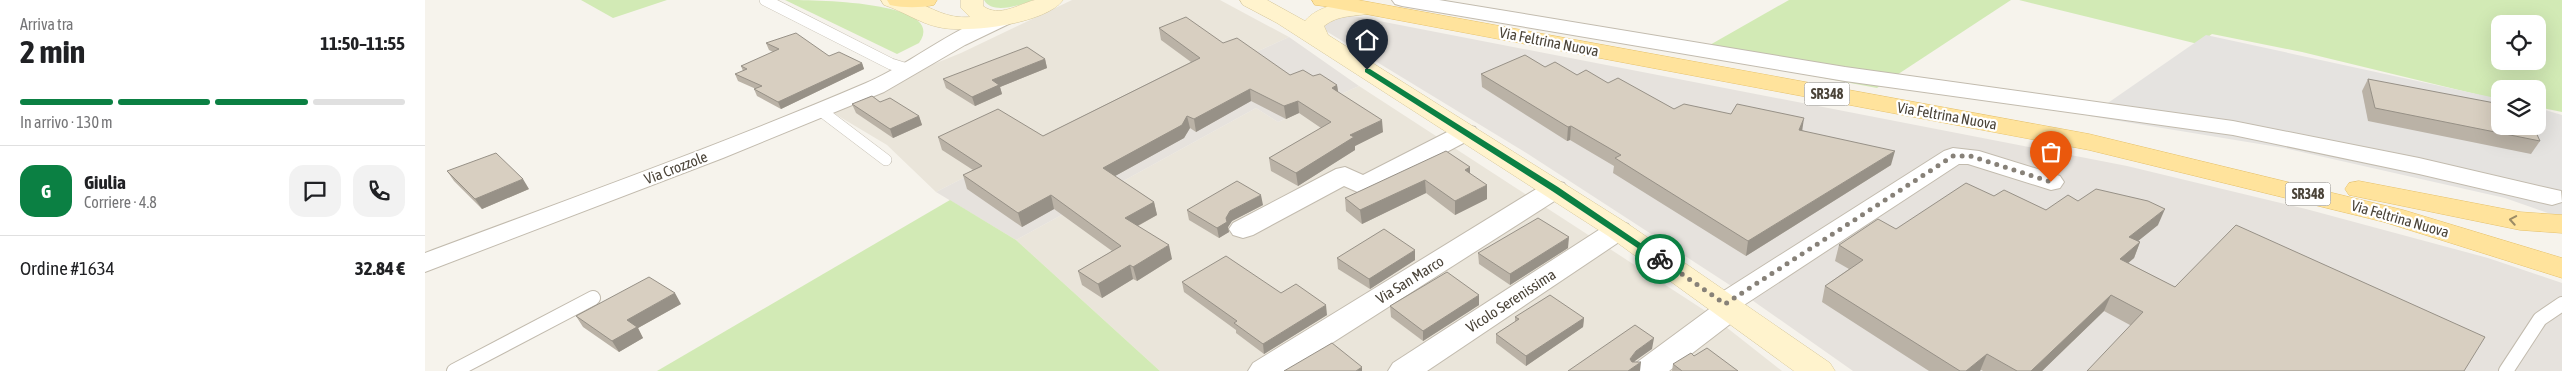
<!DOCTYPE html>
<html lang="it">
<meta charset="utf-8">
<style>
:root{--surface:#fff;--page:#f2f2f2;--text:#202124;--muted:#757577;--line:#e0e0e0;--accent:#0b8043}
body{margin:0;font-family:"Asap Condensed",sans-serif;background:var(--page);color:var(--text);height:100vh;display:flex;flex-direction:column;font-size:19px;white-space:nowrap}
*{box-sizing:border-box;margin:0}
p{font-size:16px;color:var(--muted)}
.icon{flex:none;width:28px;height:28px;fill:none;stroke:currentColor;stroke-width:2;stroke-linecap:round;stroke-linejoin:round}
.map{position:relative;flex:1;overflow:hidden}
.drawer{display:flex;flex-direction:column;background:var(--surface);width:425px}
.drawer>*{flex:none}
.tools{position:absolute;left:2066px;top:15px;display:grid;gap:10px}
.tools a{display:grid;place-items:center;width:55px;height:55px;border-radius:10px;background:var(--surface);box-shadow:0 5px 20px #0002;font-size:25px}
.pin{position:absolute;display:grid;place-items:center;width:42px;height:42px;color:#fff;margin:-51px -21px;border-radius:50% 50% 50% 0;rotate:-45deg;box-shadow:0 0 5px #0007}
.pin .icon{rotate:45deg}
.courier{position:absolute;display:grid;place-items:center;width:50px;height:50px;margin:-25px;border:4px solid #0b8043;border-radius:50%;background:#fff;color:#222;box-shadow:0 1px 6px #0007}
.overview em{font-style:normal;font-weight:700}
.overview div{display:flex;flex-direction:column-reverse}
.overview{display:flex;align-items:center;justify-content:space-between;height:85px;padding:0 20px}
h1{font-size:32px;font-weight:700;line-height:38px}
.bar{display:grid;grid-template-columns:repeat(4,1fr);gap:8px 5px;align-content:center;height:60px;padding:0 20px}
.bar i{height:6px;border-radius:4px;background:var(--line)}
.bar .selected{background:var(--accent)}
.bar p{grid-column:span 4}
.line{display:flex;align-items:center;gap:12px;padding:0 20px;border-top:1px solid var(--line)}
.line div{flex:1}
.round{display:grid;place-items:center;flex:none;width:52px;height:52px;border-radius:15px;background:var(--page)}
main{display:flex;flex:1;min-height:0}
.map>svg:first-child{display:block}
.residential{fill:#eae5da}
.industrial{fill:#e6e2dd}
.green{fill:#d2eab5;fill-rule:evenodd}
.parking{fill:#e5e3e0}
.lines{fill:none;stroke-linecap:round;stroke-linejoin:round}
.lane-far1-casing{stroke:#c2bbae;stroke-width:12}
.lane-casing{stroke:#c2bbae;stroke-width:16}
.street-casing{stroke:#c2bbae;stroke-width:2}
.secondary-casing{stroke:#d6c79b;stroke-width:1}
.primary-casing{stroke:#e6c16a;stroke-width:1}
.lane-far1{stroke:#fff;stroke-width:11}
.lane{stroke:#fff;stroke-width:14}
.street{fill:#fff;fill-rule:evenodd}
.secondary{fill:#fff3cd;fill-rule:evenodd}
.primary{fill:#ffe39c;fill-rule:evenodd}
.wall{fill:#bab2a6}
.shaded-wall{fill:#979187}
.building{fill:#d8cfc1;stroke:#979187}
.oneway{stroke:#9c8c66}
.route{fill:#0b8043}
.done{stroke:#878178;stroke-width:5;stroke-dasharray:0 9}
.labels{text-anchor:middle;stroke-width:4.5;stroke-linejoin:round;paint-order:stroke}
.shield{fill:#fff;stroke:#817c74;stroke-width:1}
.shield-label{font-size:14px;font-weight:bold;fill:#4b4439}
.street-label{font-size:15px;fill:#4b4439;stroke:#fff}
</style>
<main>
<section class="drawer">
<div class="overview"><div><h1>2 min</h1><p>Arriva tra</p></div><em>11:50–11:55</em></div>
<div class="bar"><i class="selected"></i><i class="selected"></i><i class="selected"></i><i></i><p>In arrivo · 130 m</p></div>
<div class="line" style="height:90px"><b class="round" style="background:var(--accent);color:#fff">G</b><div><b>Giulia</b><p>Corriere · 4.8</p></div><a class="round"><svg class="icon" aria-label="chat" viewBox="0 0 24 24"><path d="M4 5h16v11H9l-5 4z"/></svg></a><a class="round"><svg class="icon" aria-label="phone" viewBox="0 0 24 24"><path d="M5 4h4l2 5-3 2q2 4 5 5l2-3 5 2v4C11 20 4 13 5 4z"/></svg></a></div>
<div class="line" style="height:65px"><div>Ordine #1634</div><b>32.84 €</b></div>
</section>
<div class="map">
<svg width="2137" height="371" viewBox="0 0 2137 371">
<rect width="100%" height="100%" fill="#f6f3ec"/>
<g class="residential">
<path d="M647 0H795L864 37 774 78 747 71 511 192 462 145 400 108 536 53Z"/>
<path d="M934 86 1282 312 1357 371H735L591 240 831 108 853 122Z"/>
</g>
<g class="industrial">
<path d="M913 13 1702 166 1881 209 2063 258 2137 283V371H1428L1314 291 1103 154 896 28Z"/>
<path d="M864 37 934 86 853 122 831 108 591 240 511 192 747 71 774 78Z"/>
</g>
<g class="green">
<path d="M156 0H242L188 18Z"/>
<path d="M360 0C383 0 525 0 494 43L472 54Z"/>
<path d="M559 0H608C596 5 567 15 559 0Z"/>
<path d="M1364 0H1586L1452 88 1269 54Z"/>
<path d="M1594 0H2137V112L2113 107 2112 89H2075V100L1877 52 1787 34 1773 44ZM2075 24H2112V61H2075Z"/>
<path d="M525 200 591 240 735 371H232Z"/>
</g>
<path class="parking" d="M1781 35 2075 99V126H2112L2113 108 2137 115V218L2080 198 1859 148 1664 116Z"/>
<g class="lines">
<g class="lane-far1-casing">
<g id="lane-far1">
<path d="M340 0 466 64 482 69"/>
<path d="M395 110 461 160"/>
</g>
</g>
<g class="lane-casing">
<g id="lane">
<path d="M29 371 168 298"/>
<path d="M2081 371 2115 319 2137 304"/>
</g>
</g>
<g class="street-casing">
<g id="street">
<path d="M967 0H1014L1420 67 1808 121 1994 158 2127 189 2136 191 2137 202 2127 205 1994 174 1808 135 1420 81 977 6 970 4Z"/>
<path d="M585 10 592 12 596 16 592 20 540 45 459 92 298 158 0 272V253C147 198 296 145 441 83 490 62 532 23 585 10Z"/>
<path d="M1041 125 1050 127 1053 132 1050 137 946 192 937 194 919 186 828 235 818 238 808 235 804 229 808 223 911 169 920 167 938 175 1032 127Z"/>
<path d="M1528 148 1554 151 1635 176 1639 182 1635 188 1626 190 1543 164H1534L1319 305 1321 308 1317 315 1244 371H1206L1211 363 1287 307 1285 304 1289 297 1519 151Z"/>
<path d="M1130 181 1139 183 1143 189 1139 195 863 371H823L828 363 1121 183Z"/>
<path d="M1193 221 1203 224 1207 230 1203 236 1002 371H963L968 363 1183 224Z"/>
</g>
</g>
<g class="secondary-casing">
<g id="secondary">
<path d="M456 0C466 0 479 0 488 1 508 8 521 19 545 17L536 8V0H558V6C574 18 594 4 610 0 618 0 629 0 638 0 621 24 540 34 513 27 494 23 478 11 459 5Z"/>
<path d="M815 0H842L880 21C894 4 926 0 947 3L950 8 947 13C930 17 914 14 899 26L903 35 1203 224 1405 363 1410 371H1369L1183 236 852 23 818 5Z"/>
</g>
</g>
<g class="primary-casing">
<g id="primary">
<path d="M462 0H512L509 5C495 8 479 8 465 5Z"/>
<path d="M887 0H933L1664 134 1978 210 2137 258V278L1959 222 1664 150 898 6 890 5Z"/>
<path d="M1934 181 2095 212 2137 215V233L2095 230 1924 195 1920 189 1924 183Z"/>
</g>
</g>
<use href="#lane-far1" class="lane-far1"/>
<use href="#lane" class="lane"/>
<use href="#street" class="street"/>
<use href="#secondary" class="secondary"/>
<use href="#primary" class="primary"/>
</g>
<g class="wall">
<path d="M734 28 798 43 865 75 888 76 912 85 913 92 958 132 930 146V150L873 186 846 171 844 158 896 128 874 113 861 119 826 101 771 132 765 128 759 138 690 176 729 202 732 215 713 226 747 259 712 281 708 279 677 298 657 285 653 271 687 251 629 209 597 227 542 189 538 175 548 170 517 150 513 137 618 136 766 62 736 40Z"/>
<path d="M341 43 437 63 439 69 356 109 332 96 329 89H331L313 81 310 74 318 71 316 66 348 52 344 50Z"/>
<path d="M620 59 622 68 575 87 577 94 550 106 521 88 518 79Z"/>
<path d="M1120 67 1183 83 1249 109 1377 130 1466 165 1321 256 1188 173 1189 166 1145 140 1142 141 1057 87 1056 74Z"/>
<path d="M1943 79 2115 141 2106 154 1943 121 1937 91Z"/>
<path d="M455 102 494 116 497 125 468 138 431 113 427 104Z"/>
<path d="M1045 167V173L1062 199 1030 215 1001 193 937 224 921 211 920 198Z"/>
<path d="M22 171 104 189 57 209 29 181Z"/>
<path d="M1569 196 1621 210 1653 201 1733 225 1713 241 1715 242 1709 258 1703 263 1750 287 2060 337 1705 325 1679 311 1617 371H1558L1556 370 1555 371H1504L1397 302 1400 286 1424 269 1410 261 1414 245 1471 229Z"/>
<path d="M838 205 807 221 803 227 804 232 794 238 764 220 762 210Z"/>
<path d="M1143 248 1085 285 1054 264 1053 253Z"/>
<path d="M912 258 990 260 945 289 913 269Z"/>
<path d="M757 282 856 293 902 315 839 354 811 333V330L759 292Z"/>
<path d="M256 304 213 328 218 338 194 352 158 327 151 316Z"/>
<path d="M1054 305 998 341 966 317 965 306Z"/>
<path d="M1090 317 1159 318 1158 327 1101 366 1071 343V334L1090 322Z"/>
<path d="M1269 356 1313 371H1247L1248 364Z"/>
</g>
<g class="shaded-wall">
<path d="M620 59 622 68 575 87 577 94 550 106 547 97 567 80Z"/>
<path d="M437 63 439 69 356 109 353 102Z"/>
<path d="M912 85 914 98 907 88Z"/>
<path d="M825 89 826 101 771 132 769 119Z"/>
<path d="M873 101 874 113 861 119 859 106Z"/>
<path d="M494 116 497 125 468 138 465 129Z"/>
<path d="M762 116 765 128 759 138 681 181 678 168Z"/>
<path d="M1379 118 1377 132 1374 130Z"/>
<path d="M957 120 958 132 930 146V150L873 186 871 173 925 135Z"/>
<path d="M1146 126 1145 140 1142 141 1143 127Z"/>
<path d="M1470 151 1466 165 1321 256 1323 241Z"/>
<path d="M1045 167V181L1040 170Z"/>
<path d="M98 179 104 189 57 209 50 199Z"/>
<path d="M1000 180 1001 193 937 224 935 210Z"/>
<path d="M1062 185V199L1030 215V201Z"/>
<path d="M626 195 629 209 597 227 593 213Z"/>
<path d="M836 195 838 205 807 221 803 227 804 232 794 238 792 228 805 211Z"/>
<path d="M729 202 732 215 703 231 700 218Z"/>
<path d="M1740 209 1733 225 1698 253 1704 237Z"/>
<path d="M1144 237 1143 248 1085 285V274Z"/>
<path d="M1715 242 1709 258 1689 275 1695 259Z"/>
<path d="M744 245 747 259 712 281 708 267Z"/>
<path d="M990 250V260L945 289 944 279Z"/>
<path d="M705 265 708 279 677 298 673 284Z"/>
<path d="M250 293 256 304 213 328 218 338 194 352 187 341 202 320Z"/>
<path d="M1054 295V305L998 341V331Z"/>
<path d="M1686 295 1679 311 1617 371H1606Z"/>
<path d="M901 305 902 315 839 354 838 344Z"/>
<path d="M1159 318 1158 327 1101 366V356Z"/>
<path d="M1229 338 1227 349 1210 361 1204 370 1216 362 1215 371H1203L1205 359 1211 351Z"/>
<path d="M1562 354 1555 371H1541Z"/>
<path d="M937 367V371H931Z"/>
</g>
<g class="building">
<path d="M761 17 798 43 812 38 865 75 878 70 888 76 895 74 912 85 907 88 957 120 925 135 929 137 871 173 844 158 906 122 873 101 859 106 825 89 769 119 762 116 757 125 678 168 729 202 700 218 744 245 708 267 705 265 673 284 653 271 696 246 626 195 593 213 538 175 557 166 513 137 573 109 618 136 775 58 734 28Z"/>
<path d="M371 33 404 56 414 52 437 63 353 102 329 89 337 86 310 74 322 69 316 66 354 49 341 43Z"/>
<path d="M602 47 620 59 567 80 574 85 547 97 518 79Z"/>
<path d="M1100 55 1120 67 1130 62 1152 75 1161 70 1183 83 1193 78 1249 109 1259 104 1306 114 1312 104 1379 118 1374 130 1470 151 1323 241 1190 158 1196 155 1146 126 1143 127 1056 74Z"/>
<path d="M1943 79 2075 104V126H2108L2115 141 1950 108Z"/>
<path d="M447 96 455 102 465 98 494 116 465 129 427 104Z"/>
<path d="M1021 151 1045 167 1040 170 1062 185 1030 201 1000 180 935 210 920 198Z"/>
<path d="M71 153 98 179 50 199 22 171Z"/>
<path d="M812 181 836 195 805 211 801 218 802 222 792 228 762 210Z"/>
<path d="M1541 183 1569 196 1579 190 1621 210 1643 195 1653 201 1671 189 1723 201 1740 209 1704 237 1715 242 1695 259 1750 287 1811 225 2060 337 2039 371H1662L1718 312 1686 295 1606 371H1592L1562 354 1541 371H1535L1400 286 1438 260 1414 245 1453 219 1471 229Z"/>
<path d="M1113 218 1144 237 1085 274 1053 253Z"/>
<path d="M959 229 990 250 944 279 912 258Z"/>
<path d="M801 256 856 293 871 284 901 305 838 344 809 323 812 321 757 282Z"/>
<path d="M1022 272 1054 295 998 331 965 306Z"/>
<path d="M224 277 250 293 202 320 212 327 187 341 151 316Z"/>
<path d="M1125 295 1159 318 1101 356 1071 334 1094 319 1090 317Z"/>
<path d="M1210 325 1229 338 1211 351 1205 359 1207 362H1216L1203 371H1143Z"/>
<path d="M907 343 937 367 931 371H859Z"/>
<path d="M1282 348 1313 371H1257L1248 364 1266 353 1269 356Z"/>
</g>
<defs><path id="oneway-chevron" d="M-2-3.5L2.5 0L-2 3.5" fill="none" stroke-width="1.6" stroke-linecap="round" stroke-linejoin="round" transform="scale(1.25)"/></defs>
<use class="oneway" href="#oneway-chevron" transform="translate(2088 220) rotate(-170)"/>
<path class="route" d="M940 69H945L1133 187 1239 259 1232 261 1127 191 940 72Z"/>
<g class="lines">
<path class="done" d="M1235 259 1300 304 1528 156H1545L1626 182"/>
</g>
<g class="labels">
<g class="shield">
<rect x="1379.5" y="82.5" width="45" height="23" rx="4"/>
<rect x="1860.5" y="182.5" width="45" height="23" rx="4"/>
</g>
<g class="shield-label">
<text x="1402" y="99">SR348</text>
<text x="1883" y="199">SR348</text>
</g>
<g class="street-label">
<text transform="translate(1124 42) rotate(11)" y="5">Via Feltrina Nuova</text>
<text transform="translate(1522 116) rotate(10)" y="5">Via Feltrina Nuova</text>
<text transform="translate(251 168) rotate(-21)" y="5">Via Crozzole</text>
<text transform="translate(1975 219) rotate(16)" y="5">Via Feltrina Nuova</text>
<text transform="translate(985 280) rotate(-32)" y="5">Via San Marco</text>
<text transform="translate(1086 301) rotate(-33)" y="5">Vicolo Serenissima</text>
</g>
</g>
</svg>
<div class="tools">
<a><svg class="icon" aria-label="locate" viewBox="0 0 24 24"><circle cx="12" cy="12" r="6"/><path d="M12 2v4M12 18v4M2 12h4M18 12h4"/></svg></a>
<a><svg class="icon" aria-label="layers" viewBox="0 0 24 24"><path d="M12 4l9 5-9 5-9-5zM3 14l9 5 9-5"/></svg></a>
</div>
<div class="pin" style="left:1626px;top:182px;background:#ea580c"><svg class="icon" aria-label="bag" viewBox="0 0 24 24"><path d="M5 8h14l-1 12H6zM9 8a3 3 0 0 1 6 0"/></svg></div>
<div class="pin" style="left:942px;top:70px;background:#1f2937"><svg class="icon" aria-label="home" viewBox="0 0 24 24"><path d="M3 11l9-7 9 7M6 9v11h12V9"/></svg></div>
<div class="courier" style="left:1235px;top:259px"><svg class="icon" aria-label="bike" viewBox="0 0 24 24"><circle cx="6" cy="16" r="4"/><circle cx="18" cy="16" r="4"/><path d="M6 16l4-8h5l3 8M10 8l3 8H6M13 5h3"/></svg></div>
</div>
</main>
